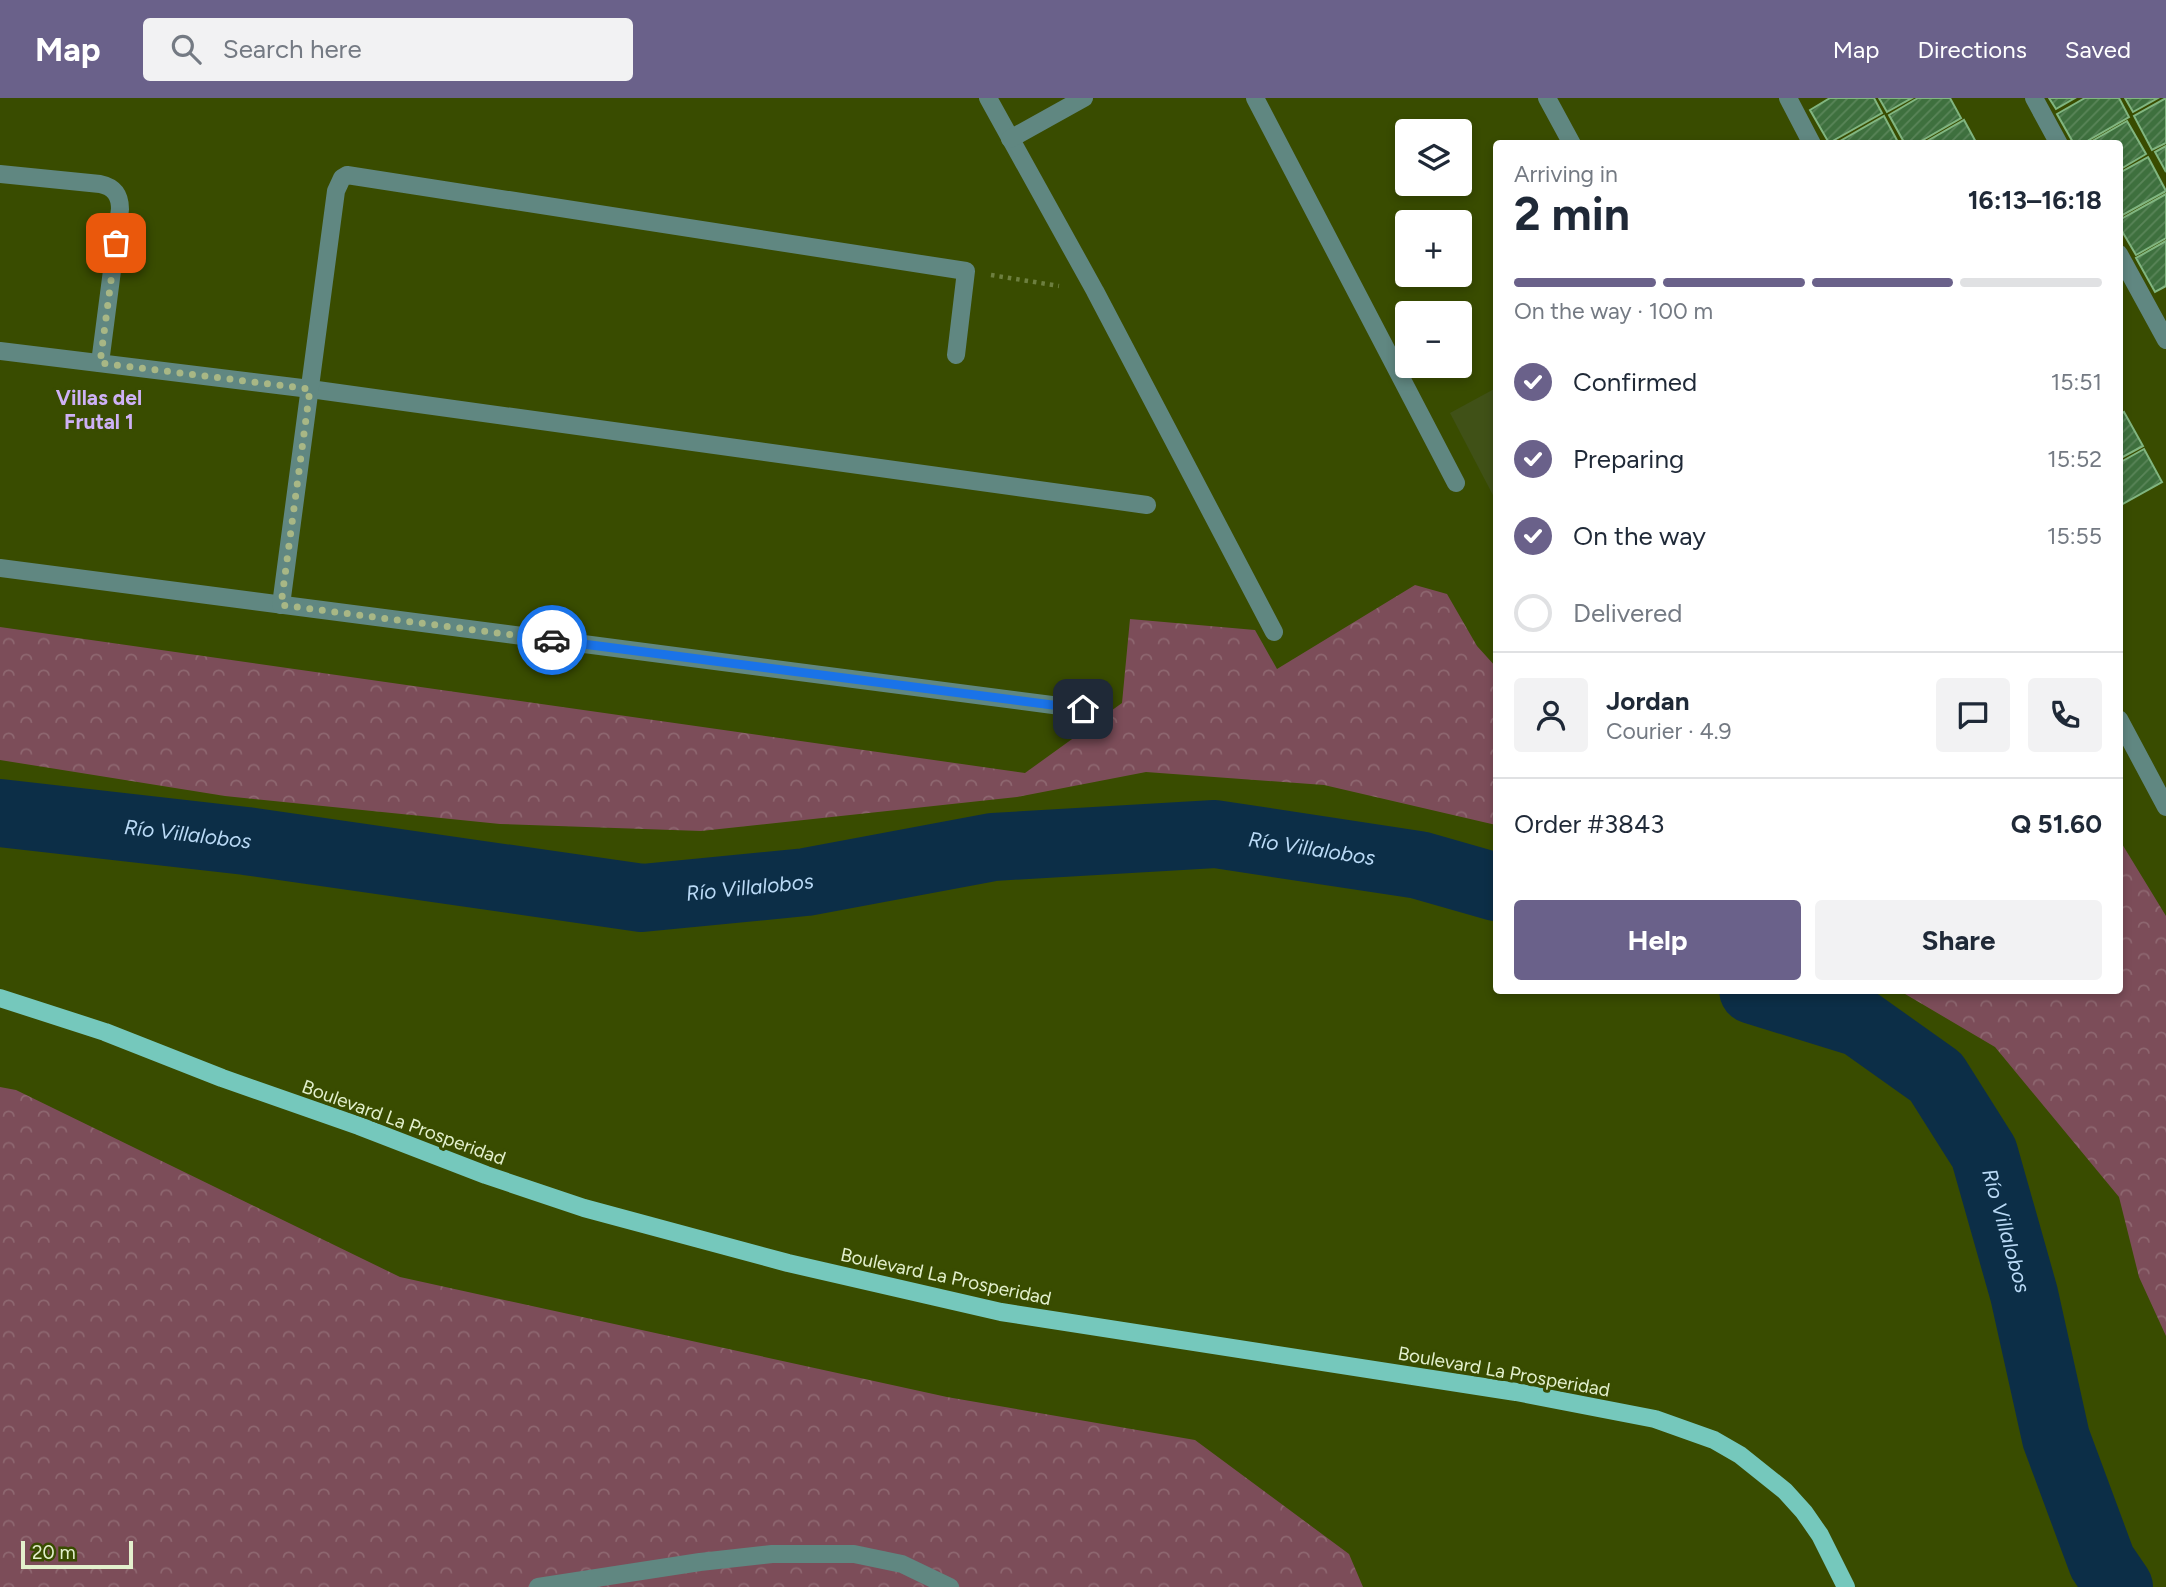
<!DOCTYPE html>
<meta charset="utf-8">
<style>
:root{--surface:#fff;--page:#f2f2f3;--text:#1f2937;--muted:#747a83;--line:#e0e1e3;--accent:#6a618a}
body{margin:0;font-family:Figtree,sans-serif;background:var(--page);color:var(--text);height:100vh;display:flex;flex-direction:column;font-size:26px;white-space:nowrap}
*{box-sizing:border-box;margin:0}
p{font-size:23px;color:var(--muted)}
.icon{flex:none;width:38px;height:38px;fill:none;stroke:currentColor;stroke-width:2;stroke-linecap:round;stroke-linejoin:round}
.map{position:relative;flex:1;overflow:hidden}
.sheet{position:absolute;left:1493px;top:42px;width:630px;height:854px;display:flex;flex-direction:column;background:var(--surface);border-radius:7px;box-shadow:0 4px 10px #0003}
.sheet>*{flex:none}
.controls{position:absolute;left:1395px;top:21px;display:grid;gap:14px}
.controls a{display:grid;place-items:center;width:77px;height:77px;border-radius:7px;background:var(--surface);box-shadow:0 4px 10px #0003;font-size:35px}
.scale{position:absolute;left:21px;bottom:18px;width:112px;box-sizing:border-box;padding-left:7px;border:4px solid #e3f0cd;border-top:0;font-size:19px;line-height:24px;white-space:nowrap;color:#e3f0cd;-webkit-text-stroke:5px #394c00;paint-order:stroke}
.pin{position:absolute;display:grid;place-items:center;width:60px;height:60px;color:#fff;margin:-30px;border-radius:14px;box-shadow:0 4px 10px #0006}
.courier{position:absolute;display:grid;place-items:center;width:70px;height:70px;margin:-35px;border:5px solid #1a73e8;border-radius:50%;background:#fff;color:#222;box-shadow:0 2px 9px #0007}
.summary em{font-style:normal;font-weight:700}
.summary div{display:flex;flex-direction:column-reverse}
.summary{display:flex;align-items:center;justify-content:space-between;height:119px;padding:0 21px}
h1{font-size:46px;font-weight:700;line-height:52px}
.bar{display:grid;grid-template-columns:repeat(4,1fr);gap:10px 7px;align-content:center;height:84px;padding:0 21px}
.bar i{height:9px;border-radius:5px;background:var(--line)}
.bar .current{background:var(--accent)}
.bar p{grid-column:span 4}
.line{display:flex;align-items:center;gap:18px;padding:0 21px;border-top:2px solid var(--line)}
.line div{flex:1}
.round{display:grid;place-items:center;flex:none;width:74px;height:74px;border-radius:7px;background:var(--page)}
ol{padding:0 21px;list-style:none}
li{display:flex;align-items:center;gap:21px;height:77px}
li p{margin-inline-start:auto}
li .icon{padding:7px;border-radius:50%;background:var(--accent);color:#fff;stroke-width:4}
li:last-child{color:var(--muted)}
li i{width:38px;height:38px;border:4px solid var(--line);border-radius:50%}
.cta{display:flex;gap:14px;margin-top:auto;padding:14px 21px}
.cta a{flex:1;height:80px;border-radius:7px;background:var(--accent);color:#fff;font-size:28px;font-weight:700;line-height:80px;text-align:center}
.cta a+a{background:var(--page);color:var(--text)}
header{display:flex;align-items:center;gap:42px;box-sizing:border-box;height:98px;padding:0 35px;background:var(--accent);color:#fff}
header strong{font-size:33px}
nav{display:flex;gap:38px;margin-inline-start:auto;font-size:24px}
.search{width:490px;height:63px;background:var(--page);display:flex;align-items:center;gap:18px;box-sizing:border-box;padding:0 24px;border-radius:7px;color:var(--muted);font-size:26px}
.map>svg:first-child{display:block}
.built{fill:#405117}
.forest{fill:url(#forest-crowns)}
.lines{fill:none;stroke-linecap:round;stroke-linejoin:round}
.river{stroke:#0c2e47;stroke-width:68}
.building{fill:url(#building-hatch);stroke:#81b680;stroke-width:2}
.path{stroke:#6d7f3f;stroke-width:4.5;stroke-dasharray:3.5 5;stroke-linecap:butt}
.minor{stroke:#608781;stroke-width:18}
.major{stroke:#75c8bc;stroke-width:18}
.done{stroke:#a8b785;stroke-width:7;stroke-dasharray:0 12.6}
.route{stroke:#1a73e8;stroke-width:9}
.labels{text-anchor:middle;stroke-width:6;stroke-linejoin:round;paint-order:stroke}
.street-label{font-size:19px;fill:#e3f0cd;stroke:#394c00}
.neighbourhood-label{font-size:21px;font-weight:bold;fill:#ceb1f5;stroke:#394c00}
.water-label{font-size:21px;font-style:italic;fill:#badaf6;stroke:#394c00}
</style>
<header>
<strong>Map</strong>
<div class="search"><svg class="icon" aria-label="search" viewBox="0 0 24 24"><circle cx="10" cy="10" r="6"/><path d="M15 15l6 6"/></svg>Search here</div>
<nav><a>Map</a><a>Directions</a><a>Saved</a></nav>
</header>
<div class="map">
<svg width="2166" height="1489" viewBox="0 0 2166 1489">
<defs>
<pattern id="forest-crowns" width="20" height="18" patternUnits="userSpaceOnUse" patternTransform="scale(1.75)"><rect width="20" height="18" fill="#7c4d59"/><path d="M2 6a3 3 0 1 1 6 0M12 15a3 3 0 1 1 6 0" fill="none" stroke="#8e6770"/></pattern>
<pattern id="building-hatch" width="6" height="6" patternUnits="userSpaceOnUse" patternTransform="scale(1.75)"><rect width="6" height="6" fill="#3e703e"/><path d="M-1 1l2-2M0 6l6-6M5 7l2-2" fill="none" stroke="#5a8559"/></pattern>
</defs>
<rect width="100%" height="100%" fill="#394c00"/>
<path class="built" d="M1496 290V403L1450 315Z"/>
<g class="forest">
<path d="M1415 487 1447 496 1477 548 1496 569V727L1324 687 1146 674 1017 699 701 733 500 726 225 698 0 662V529L1025 675 1122 605 1130 521 1255 532 1277 571Z"/>
<path d="M2119 741 2166 818V1238L2139 1179 2119 1099 1995 949 1900 893 2119 892Z"/>
<path d="M0 989 16 992 400 1179 947 1299 1195 1342 1349 1456 1363 1489H0Z"/>
</g>
<g class="lines">
<g class="river">
<path id="s1" d="M0 715 246 743 642 800 806 784 993 749 1215 736 1419 767 1496 789"/>
<path id="s2" d="M1753 892 1860 925 1936 979 1984 1055 2024 1196 2056 1340 2102 1464 2119 1489"/>
</g>
</g>
<g class="building">
<path d="M1830 0H1874L1882 15 1829 45 1810 12Z"/>
<path d="M1879 0H1912L1887 14Z"/>
<path d="M1918 0H1950L1961 20 1916 46H1905L1889 17Z"/>
<path d="M2049 0H2075L2056 11Z"/>
<path d="M2085 0H2119L2129 19 2082 46H2074L2057 16Z"/>
<path d="M2125 0H2158L2133 14Z"/>
<path d="M2166 0V45L2152 52 2134 18Z"/>
<path d="M1884 18 1899 46H1835Z"/>
<path d="M1964 22 1977 46H1922Z"/>
<path d="M2127 23 2146 56 2119 72V46H2087Z"/>
<path d="M2166 48V74L2155 54Z"/>
<path d="M2148 59 2166 93 2119 119V75Z"/>
<path d="M2166 96V140L2136 157 2119 128V122Z"/>
<path d="M2166 143V188L2155 194 2136 160Z"/>
<path d="M2124 314 2143 348 2119 361V317Z"/>
<path d="M2144 351 2162 384 2119 408V365Z"/>
</g>
<g class="lines">
<path class="path" d="M991 177 1059 188"/>
<g class="minor">
<path d="M988 0 1095 193 1274 534"/>
<path d="M1255 0 1456 385"/>
<path d="M1547 0 1572 46"/>
<path d="M1788 0 1812 46"/>
<path d="M2034 0 2059 46"/>
<path d="M1010 41 1084 0"/>
<path d="M0 76 100 86C114 89 120 97 120 111L100 265"/>
<path d="M2119 156 2166 242"/>
<path d="M0 253 310 291 1147 407"/>
<path d="M0 470 1083 611"/>
<path d="M281 507 336 93 342 80 347 77 966 173 956 257"/>
<path d="M2119 621 2166 709"/>
<path d="M538 1489 700 1464 772 1456H854L902 1466 950 1489"/>
</g>
<path class="major" d="M0 900 105 934 222 980 359 1028 486 1077 584 1110 788 1165 1001 1214 1516 1294 1655 1321 1714 1342 1740 1357 1785 1393 1804 1414 1820 1437 1846 1489"/>
</g>
<g class="lines">
<path class="done" d="M116 145 100 265 310 291 281 507 552 542"/>
<path class="route" d="M552 542 1083 611"/>
</g>
<g class="labels">
<g class="street-label">
<text transform="translate(404 1024) rotate(20)" y="7">Boulevard La Prosperidad</text>
<text transform="translate(946 1178) rotate(12)" y="7">Boulevard La Prosperidad</text>
<text transform="translate(1504 1273) rotate(10)" y="7">Boulevard La Prosperidad</text>
</g>
<g class="neighbourhood-label">
<text x="99" y="307">Villas del<tspan x="99" dy="24">Frutal 1</tspan></text>
</g>
<g class="water-label">
<text dy="7" stroke="none"><textPath href="#s1" startOffset="189">Río Villalobos</textPath></text>
<text dy="7" stroke="none"><textPath href="#s1" startOffset="1323">Río Villalobos</textPath></text>
<text dy="7" stroke="none"><textPath href="#s1" startOffset="756">Río Villalobos</textPath></text>
<text dy="7" stroke="none"><textPath href="#s2" startOffset="376">Río Villalobos</textPath></text>
</g>
</g>
</svg>
<div class="controls">
<a><svg class="icon" aria-label="layers" viewBox="0 0 24 24"><path d="M12 4l9 5-9 5-9-5zM3 14l9 5 9-5"/></svg></a>
<a>+</a>
<a>−</a>
</div>
<div class="scale">20 m</div>
<div class="pin" style="left:116px;top:145px;background:#ea580c"><svg class="icon" aria-label="bag" viewBox="0 0 24 24"><path d="M5 8h14l-1 12H6zM9 8a3 3 0 0 1 6 0"/></svg></div>
<div class="pin" style="left:1083px;top:611px;background:#1f2937"><svg class="icon" aria-label="home" viewBox="0 0 24 24"><path d="M3 11l9-7 9 7M6 9v11h12V9"/></svg></div>
<div class="courier" style="left:552px;top:542px"><svg class="icon" aria-label="car" viewBox="0 0 24 24"><path d="M5 17H2v-5l4-1 3-4h7l3 4 3 1v5h-3M9 17h6M6 11h13"/><circle cx="7" cy="17" r="2"/><circle cx="17" cy="17" r="2"/></svg></div>
<section class="sheet">
<div class="summary"><div><h1>2 min</h1><p>Arriving in</p></div><em>16:13–16:18</em></div>
<div class="bar"><i class="current"></i><i class="current"></i><i class="current"></i><i></i><p>On the way · 100 m</p></div>
<ol>
<li><svg class="icon" aria-label="check" viewBox="0 0 24 24"><path d="M5 12l5 5 9-10"/></svg>Confirmed<p>15:51</p></li>
<li><svg class="icon" aria-label="check" viewBox="0 0 24 24"><path d="M5 12l5 5 9-10"/></svg>Preparing<p>15:52</p></li>
<li><svg class="icon" aria-label="check" viewBox="0 0 24 24"><path d="M5 12l5 5 9-10"/></svg>On the way<p>15:55</p></li>
<li><i></i>Delivered</li>
</ol>
<div class="line" style="height:126px"><a class="round"><svg class="icon" aria-label="person" viewBox="0 0 24 24"><circle cx="12" cy="8" r="4"/><path d="M4 21q1-7 8-7t8 7"/></svg></a><div><b>Jordan</b><p>Courier · 4.9</p></div><a class="round"><svg class="icon" aria-label="chat" viewBox="0 0 24 24"><path d="M4 5h16v11H9l-5 4z"/></svg></a><a class="round"><svg class="icon" aria-label="phone" viewBox="0 0 24 24"><path d="M5 4h4l2 5-3 2q2 4 5 5l2-3 5 2v4C11 20 4 13 5 4z"/></svg></a></div>
<div class="line" style="height:91px"><div>Order #3843</div><b>Q 51.60</b></div>
<div class="cta"><a>Help</a><a>Share</a></div>
</section>
</div>
